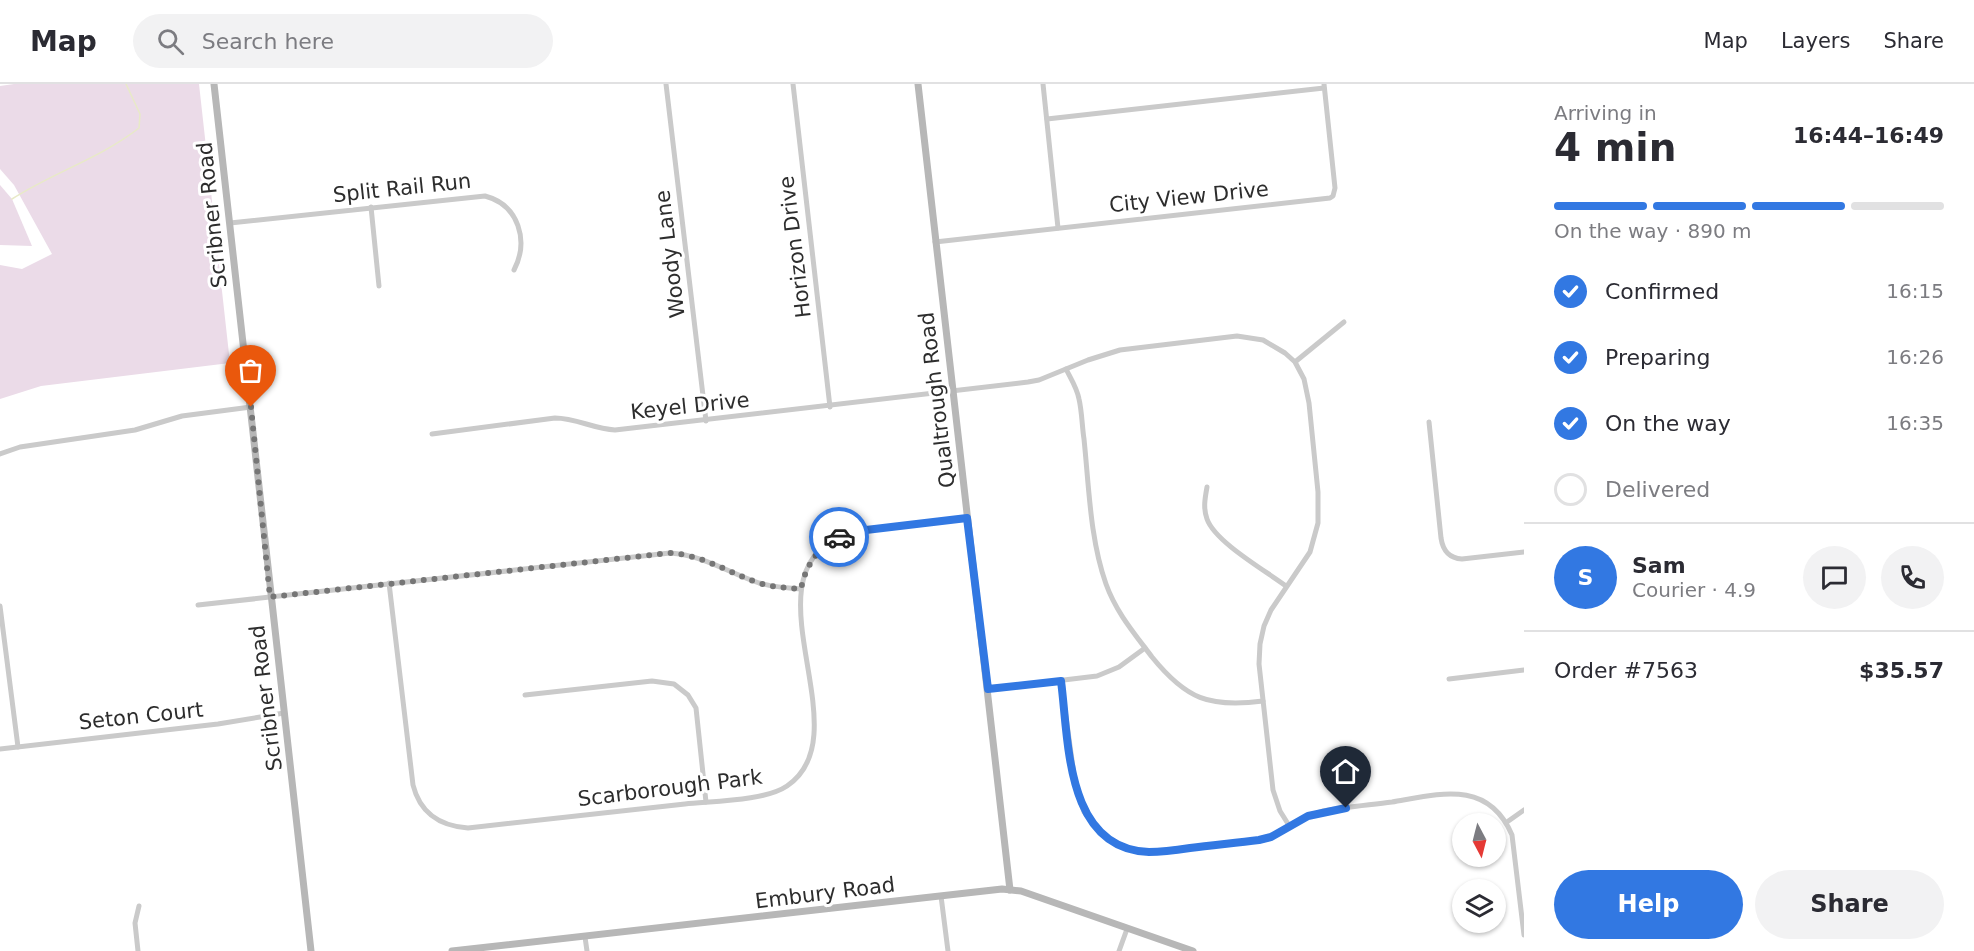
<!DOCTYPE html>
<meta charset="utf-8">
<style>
:root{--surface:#fff;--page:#f2f2f3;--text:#2b2b33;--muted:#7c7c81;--line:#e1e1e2;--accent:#3278e2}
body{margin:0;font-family:"DejaVu Sans",sans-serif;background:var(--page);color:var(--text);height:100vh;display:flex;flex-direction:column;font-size:22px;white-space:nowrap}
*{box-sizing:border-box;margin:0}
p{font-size:20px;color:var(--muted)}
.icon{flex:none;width:33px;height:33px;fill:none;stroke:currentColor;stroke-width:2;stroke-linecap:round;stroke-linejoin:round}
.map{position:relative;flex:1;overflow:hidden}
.sheet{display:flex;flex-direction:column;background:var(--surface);width:450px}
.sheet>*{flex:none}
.needle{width:39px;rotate:173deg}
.controls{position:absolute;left:1452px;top:729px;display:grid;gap:12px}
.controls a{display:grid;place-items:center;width:54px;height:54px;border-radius:50%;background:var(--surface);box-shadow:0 2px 4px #0004;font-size:30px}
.pin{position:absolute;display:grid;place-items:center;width:51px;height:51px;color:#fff;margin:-62px -26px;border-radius:50% 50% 50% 0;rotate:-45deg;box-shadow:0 0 6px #0007}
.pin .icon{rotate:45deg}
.courier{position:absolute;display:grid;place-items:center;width:60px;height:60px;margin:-30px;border:4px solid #3278e2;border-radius:50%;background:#fff;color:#222;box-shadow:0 2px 8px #0007}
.head em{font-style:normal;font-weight:700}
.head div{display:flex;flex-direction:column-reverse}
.head{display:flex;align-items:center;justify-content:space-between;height:102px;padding:0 30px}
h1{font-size:39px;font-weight:700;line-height:45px}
.bar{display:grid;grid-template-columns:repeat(4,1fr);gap:9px 6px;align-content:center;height:72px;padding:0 30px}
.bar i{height:8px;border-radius:4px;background:var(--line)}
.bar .active{background:var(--accent)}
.bar p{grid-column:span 4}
.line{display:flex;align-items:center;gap:15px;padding:0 30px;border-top:2px solid var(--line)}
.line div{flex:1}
.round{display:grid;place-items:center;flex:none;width:63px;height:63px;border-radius:32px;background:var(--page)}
ol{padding:0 30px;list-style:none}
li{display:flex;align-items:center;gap:18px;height:66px}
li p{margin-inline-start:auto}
li .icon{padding:6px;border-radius:50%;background:var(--accent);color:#fff;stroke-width:4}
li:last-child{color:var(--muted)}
li i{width:33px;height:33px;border:3px solid var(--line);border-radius:50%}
.button{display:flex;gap:12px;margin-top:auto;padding:12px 30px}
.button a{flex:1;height:69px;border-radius:36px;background:var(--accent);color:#fff;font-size:24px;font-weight:700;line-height:69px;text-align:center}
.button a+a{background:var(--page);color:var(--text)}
header{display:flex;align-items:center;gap:36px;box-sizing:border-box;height:84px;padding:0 30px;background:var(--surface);border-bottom:2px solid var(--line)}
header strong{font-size:28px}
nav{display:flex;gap:33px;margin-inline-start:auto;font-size:21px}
.search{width:420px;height:54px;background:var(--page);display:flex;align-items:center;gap:15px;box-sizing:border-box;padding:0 21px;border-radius:33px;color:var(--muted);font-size:22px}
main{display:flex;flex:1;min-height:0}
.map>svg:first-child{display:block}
.green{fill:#ebdbe8}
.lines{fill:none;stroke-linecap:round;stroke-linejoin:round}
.stream{stroke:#e8eac7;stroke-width:1.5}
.street{stroke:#cacaca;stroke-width:5}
.secondary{stroke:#b7b7b7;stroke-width:7}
.done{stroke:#767676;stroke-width:6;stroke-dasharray:0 10.8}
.route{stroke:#3278e2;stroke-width:8}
.labels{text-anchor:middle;stroke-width:6;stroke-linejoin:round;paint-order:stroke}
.street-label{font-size:21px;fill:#2d2d2d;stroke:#fff}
</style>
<header>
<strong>Map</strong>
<div class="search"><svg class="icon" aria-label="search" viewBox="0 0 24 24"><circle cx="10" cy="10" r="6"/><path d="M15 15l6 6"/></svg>Search here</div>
<nav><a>Map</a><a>Layers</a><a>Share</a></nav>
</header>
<main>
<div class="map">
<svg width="1524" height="867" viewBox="0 0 1524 867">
<rect width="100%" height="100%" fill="#fff"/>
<g class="green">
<path d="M14 0H199L230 279 41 302 0 315V181L22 185 52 170 14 101 0 85V2Z"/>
<path d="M0 101 12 115 32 162 0 161Z"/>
</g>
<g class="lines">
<path class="stream" d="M12 115C54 88 99 75 139 44L140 30 126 0"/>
<g class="street">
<path d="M666 0 706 337"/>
<path d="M793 0 830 323"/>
<path d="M1043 0 1058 144"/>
<path d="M1047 35 1324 4"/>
<path d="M371 123 379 202"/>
<path d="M230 139 485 112C519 121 529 157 514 186"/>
<path d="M935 158 1330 114 1333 112 1335 104 1324 0"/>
<path d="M1295 278 1344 238"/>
<path d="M1066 285C1071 295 1077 304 1079 315 1082 328 1082 342 1084 355 1089 403 1090 455 1106 500 1116 528 1134 549 1152 573 1186 615 1209 624 1263 617"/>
<path d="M1429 338 1441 454C1443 467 1449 474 1462 475L1524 468"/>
<path d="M432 350 555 334C576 334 594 345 615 346L1028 298 1039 296 1088 276 1120 266 1237 252 1263 256 1285 269 1295 278 1304 295 1309 319 1318 408V439L1310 468 1271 526 1264 542 1260 560 1259 580 1273 706 1280 727 1290 743"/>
<path d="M0 370 20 363 135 346 182 332 251 323"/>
<path d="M1207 403C1205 414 1203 424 1207 435 1215 458 1266 487 1286 502"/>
<path d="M389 499 413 701C420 729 440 742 468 744 541 736 613 728 685 720 713 717 765 717 787 702 864 650 743 494 841 452 856 445 874 445 890 443 916 440 942 437 967 434"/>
<path d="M198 521 670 469C703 471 729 489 759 499 773 503 786 504 801 505"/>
<path d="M0 522 18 663"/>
<path d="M1449 595 1524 586"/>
<path d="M1061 597 1076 705 1084 728 1102 750 1117 759 1131 765 1149 768 1259 756C1282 750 1300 734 1323 727 1346 723 1369 721 1392 718 1439 710 1488 695 1512 751L1524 851"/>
<path d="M988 605 1097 592 1119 583 1145 564"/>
<path d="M525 611 652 597 674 600 688 611 696 624 706 718"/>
<path d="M0 665 218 640 284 629"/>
<path d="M1507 738 1524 726"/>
<path d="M941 812 948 867"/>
<path d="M585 853 587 867"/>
<path d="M138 867 135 839 139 822"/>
<path d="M1119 867 1127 845"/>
</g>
<g class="secondary">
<path d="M214 0 311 867"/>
<path d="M918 0 1010 806"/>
<path d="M452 867 1002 805 1021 807 1193 867"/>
</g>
</g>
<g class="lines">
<path class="done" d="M251 323 270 513 670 469C703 471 729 489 759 499 773 503 786 504 801 505 805 483 818 463 839 453"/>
<path class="route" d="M839 453 866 446 967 434 988 605 1061 597C1069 657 1065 765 1149 768 1163 768 1177 766 1190 764 1213 761 1236 759 1259 756L1271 753 1308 732 1346 724"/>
</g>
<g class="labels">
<g class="street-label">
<text transform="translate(402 104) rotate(-6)" y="7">Split Rail Run</text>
<text transform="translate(1189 113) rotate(-6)" y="7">City View Drive</text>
<text transform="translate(212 131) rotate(-96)" y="7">Scribner Road</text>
<text transform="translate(795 163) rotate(-97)" y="7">Horizon Drive</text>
<text transform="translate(670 170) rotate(-97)" y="7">Woody Lane</text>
<text transform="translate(937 316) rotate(-97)" y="7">Qualtrough Road</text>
<text transform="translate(690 322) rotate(-6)" y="7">Keyel Drive</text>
<text transform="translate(266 614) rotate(-97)" y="7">Scribner Road</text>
<text transform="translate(141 632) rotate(-6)" y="7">Seton Court</text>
<text transform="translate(670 704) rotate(-7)" y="7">Scarborough Park</text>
<text transform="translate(825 809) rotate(-7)" y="7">Embury Road</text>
</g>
</g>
</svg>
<div class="controls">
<a><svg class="needle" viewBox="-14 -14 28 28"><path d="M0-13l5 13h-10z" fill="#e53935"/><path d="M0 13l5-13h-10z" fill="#7c7c81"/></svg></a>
<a><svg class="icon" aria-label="layers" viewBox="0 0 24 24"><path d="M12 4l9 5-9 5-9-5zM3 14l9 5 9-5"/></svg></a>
</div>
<div class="pin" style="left:251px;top:323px;background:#ea580c"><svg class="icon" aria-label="bag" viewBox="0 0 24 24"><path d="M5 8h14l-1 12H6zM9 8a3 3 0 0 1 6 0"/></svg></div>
<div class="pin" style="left:1346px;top:724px;background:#1f2937"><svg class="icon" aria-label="home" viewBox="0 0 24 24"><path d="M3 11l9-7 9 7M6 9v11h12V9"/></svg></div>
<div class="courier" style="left:839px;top:453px"><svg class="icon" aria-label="car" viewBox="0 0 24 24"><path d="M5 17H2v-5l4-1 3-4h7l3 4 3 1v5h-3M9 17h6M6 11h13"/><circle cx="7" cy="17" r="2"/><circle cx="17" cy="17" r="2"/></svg></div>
</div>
<section class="sheet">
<div class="head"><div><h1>4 min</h1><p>Arriving in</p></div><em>16:44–16:49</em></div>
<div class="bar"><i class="active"></i><i class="active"></i><i class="active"></i><i></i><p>On the way · 890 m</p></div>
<ol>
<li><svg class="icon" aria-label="check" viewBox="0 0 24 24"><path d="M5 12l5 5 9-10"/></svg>Confirmed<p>16:15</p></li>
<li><svg class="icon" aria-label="check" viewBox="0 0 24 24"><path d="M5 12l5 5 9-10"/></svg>Preparing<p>16:26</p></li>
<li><svg class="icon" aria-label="check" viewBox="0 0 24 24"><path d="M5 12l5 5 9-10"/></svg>On the way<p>16:35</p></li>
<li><i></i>Delivered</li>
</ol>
<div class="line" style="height:108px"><b class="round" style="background:var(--accent);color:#fff">S</b><div><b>Sam</b><p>Courier · 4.9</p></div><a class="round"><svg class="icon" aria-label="chat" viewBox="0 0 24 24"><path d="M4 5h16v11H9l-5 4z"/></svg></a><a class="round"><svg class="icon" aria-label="phone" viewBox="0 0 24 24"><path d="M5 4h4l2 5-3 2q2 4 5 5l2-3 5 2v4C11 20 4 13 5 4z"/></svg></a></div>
<div class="line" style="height:78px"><div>Order #7563</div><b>$35.57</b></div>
<div class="button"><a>Help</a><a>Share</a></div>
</section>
</main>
